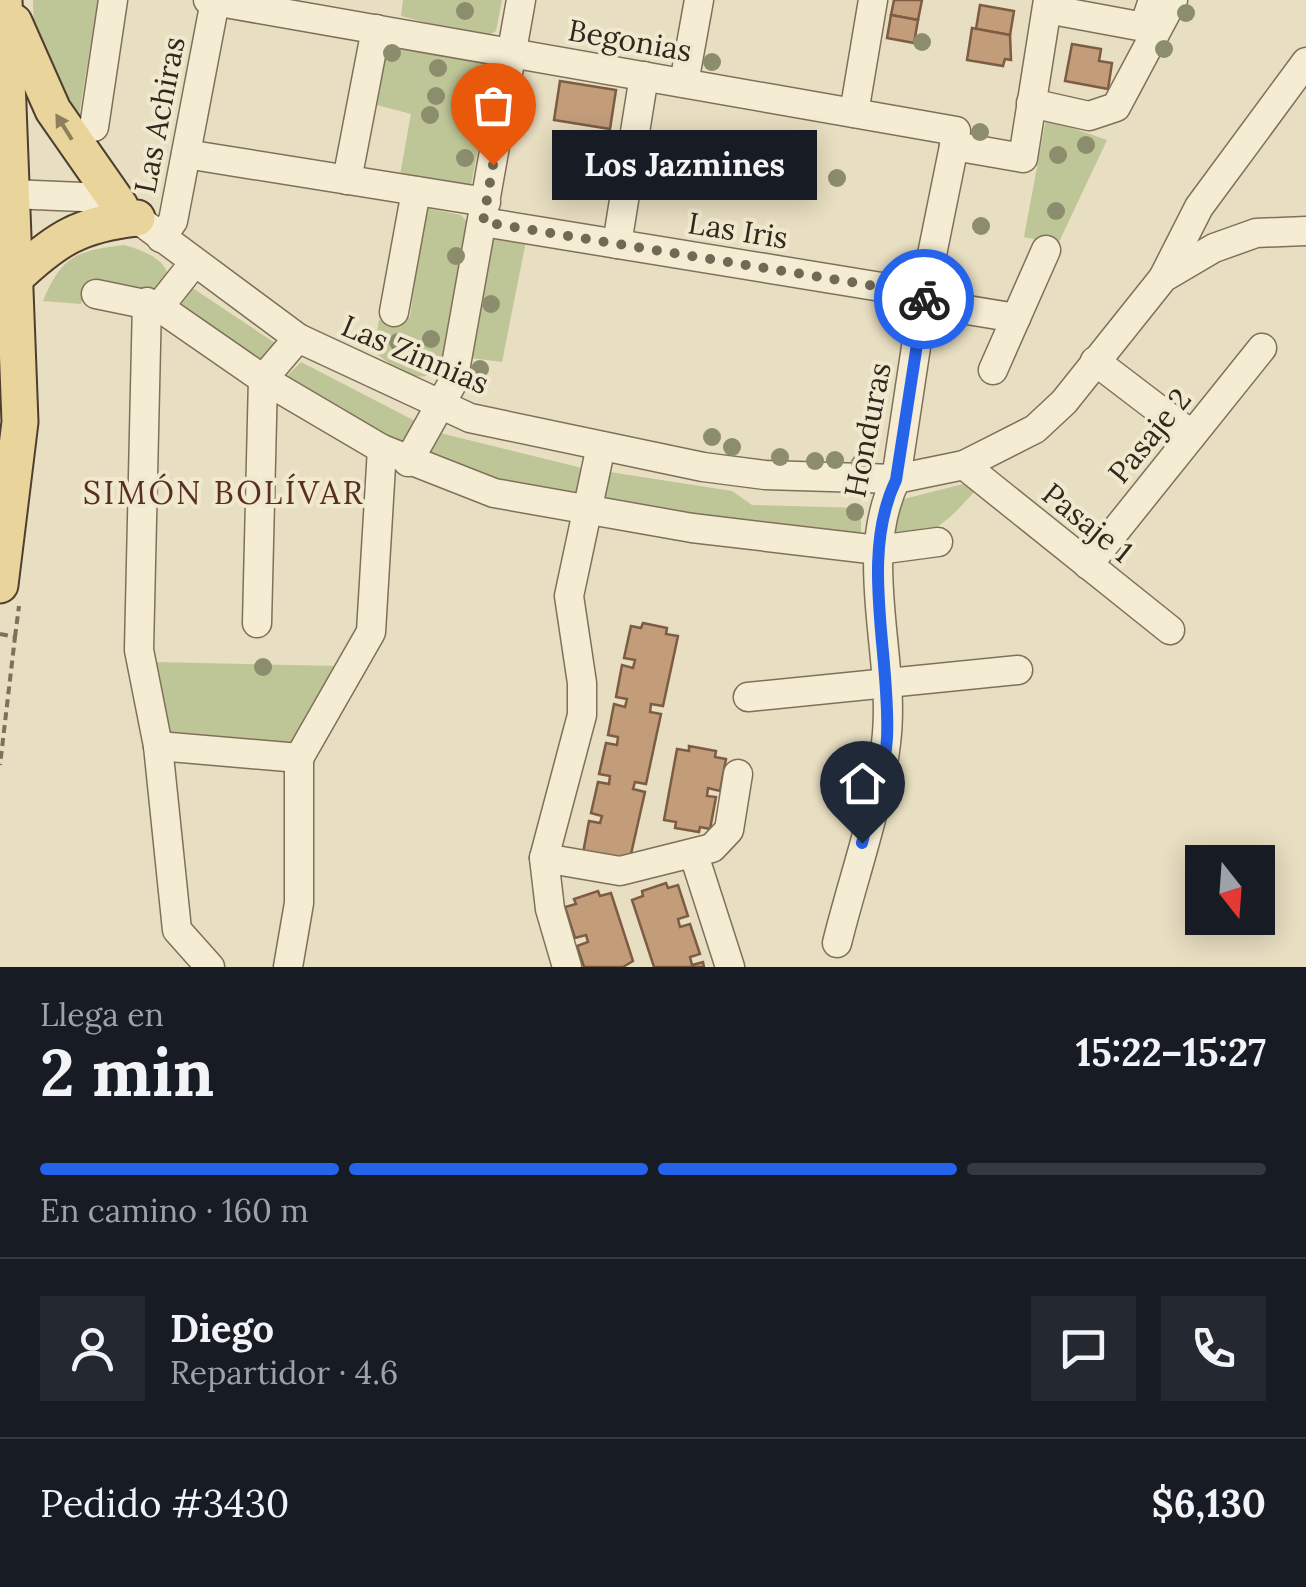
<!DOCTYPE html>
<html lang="es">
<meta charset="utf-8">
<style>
:root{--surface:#171b24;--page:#242831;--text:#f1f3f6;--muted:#9ea1a6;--line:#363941;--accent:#2563eb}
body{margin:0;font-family:Lora,serif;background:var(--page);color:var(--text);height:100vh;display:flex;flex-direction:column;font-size:38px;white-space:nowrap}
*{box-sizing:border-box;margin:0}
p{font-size:32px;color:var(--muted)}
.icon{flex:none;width:55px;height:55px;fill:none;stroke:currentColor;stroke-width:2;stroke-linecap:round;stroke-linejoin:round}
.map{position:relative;height:967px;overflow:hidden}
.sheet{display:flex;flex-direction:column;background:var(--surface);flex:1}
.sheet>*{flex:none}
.needle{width:65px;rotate:163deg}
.tools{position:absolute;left:1185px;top:845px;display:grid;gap:20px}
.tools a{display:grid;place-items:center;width:90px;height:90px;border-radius:0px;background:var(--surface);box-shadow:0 5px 25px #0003;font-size:50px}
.pin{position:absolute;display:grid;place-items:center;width:85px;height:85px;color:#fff;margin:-102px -42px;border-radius:50% 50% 50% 0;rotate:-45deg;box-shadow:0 0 10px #0007}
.pin .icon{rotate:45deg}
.courier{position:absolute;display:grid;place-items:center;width:100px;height:100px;margin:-50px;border:8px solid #2563eb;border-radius:50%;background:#fff;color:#222;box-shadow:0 2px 12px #0007}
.bubble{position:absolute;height:70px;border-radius:0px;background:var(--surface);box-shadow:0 5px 25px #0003;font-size:32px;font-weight:700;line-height:70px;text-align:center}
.summary em{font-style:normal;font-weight:700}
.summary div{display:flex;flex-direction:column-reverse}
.summary{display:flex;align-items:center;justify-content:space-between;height:170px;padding:0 40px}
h1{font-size:65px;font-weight:700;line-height:75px}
.bar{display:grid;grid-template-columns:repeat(4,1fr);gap:15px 10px;align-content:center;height:120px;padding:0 40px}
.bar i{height:12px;border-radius:8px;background:var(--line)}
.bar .current{background:var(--accent)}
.bar p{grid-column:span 4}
.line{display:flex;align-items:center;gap:25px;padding:0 40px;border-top:2px solid var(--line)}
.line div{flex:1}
.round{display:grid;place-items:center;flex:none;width:105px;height:105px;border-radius:0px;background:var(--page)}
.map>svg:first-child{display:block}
.green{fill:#bec596}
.building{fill:#c39c7a;stroke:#7c5c43;stroke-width:2.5}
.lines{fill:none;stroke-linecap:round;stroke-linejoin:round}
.minor-casing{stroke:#80705a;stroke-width:31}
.major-casing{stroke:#4e3e2e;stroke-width:39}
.path{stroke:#80705a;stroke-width:4;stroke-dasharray:8 5;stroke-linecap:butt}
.minor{stroke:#f4ecd3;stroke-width:28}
.major{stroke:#e9d49b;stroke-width:35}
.tree{fill:#8c8d6c}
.oneway{fill:#8d7e5c}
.done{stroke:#716856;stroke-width:10;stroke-dasharray:0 18}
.route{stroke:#2563eb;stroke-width:12}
.labels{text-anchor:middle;stroke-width:8;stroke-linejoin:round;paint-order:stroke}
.street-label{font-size:30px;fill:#31281d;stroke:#f1e9cf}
.neighbourhood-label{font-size:32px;letter-spacing:2.5px;fill:#592f21;stroke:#f1e9cf}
</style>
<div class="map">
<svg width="1306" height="967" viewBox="0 0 1306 967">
<rect width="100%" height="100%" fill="#e8dec1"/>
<g class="green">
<path d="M33 0H98L79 115 70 121 34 37Z"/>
<path d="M403 0H502L496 31 483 38 401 16Z"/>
<path d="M387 46 488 65 493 71 471 185 464 190 400 175 411 114 377 105Z"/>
<path d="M1046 119 1107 140 1058 244 1024 237Z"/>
<path d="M425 208 461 215 468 223 443 369C415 387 398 369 374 352L379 320 395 324 410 317Z"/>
<path d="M495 231 527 236 502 362 471 358Z"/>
<path d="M124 245C141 250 163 257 168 275L156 290 93 284 84 291 81 304 43 301C62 255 77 251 124 245Z"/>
<path d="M191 287 278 345 260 365 175 307Z"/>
<path d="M301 362 417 422 405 446 283 380Z"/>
<path d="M436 432 582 468 575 496 518 487 425 456Z"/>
<path d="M610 472 732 491 752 505 861 508V536L850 541 602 499Z"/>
<path d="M967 483 975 491C950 518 937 535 899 538L894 531 896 501Z"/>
<path d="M154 662 337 666 293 744 168 736Z"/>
</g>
<g class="building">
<path d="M894 0H922L918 20 891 15Z"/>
<path d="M980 5 1014 11 1010 35 976 29Z"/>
<path d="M891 15 918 20 914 43 887 38Z"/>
<path d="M972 28 1010 35 1011 60 1005 59 1003 66 967 60Z"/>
<path d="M1072 44 1101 49 1099 61 1112 63 1108 89 1065 81Z"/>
<path d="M560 81 616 90 610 129 554 120Z"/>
<path d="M643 623 667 628 666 634 678 636 663 706 651 704 650 712 661 714 646 784 635 782 633 789 645 792 629 863 583 853 589 821 600 823 602 816 591 813 598 782 609 784 610 776 599 774 606 743 617 745 618 737 608 735 614 704 625 707 627 699 616 697 622 665 633 668 635 660 624 658 631 626 641 628Z"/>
<path d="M689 746 716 751 715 757 726 759 720 791 708 788 707 796 716 797 710 829 700 827 699 832 675 828 676 822 664 820 677 749 689 751Z"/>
<path d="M666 883 668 888 678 885 688 916 678 919 680 927 690 924 700 954 690 957 692 965 703 962 704 967H654L632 900 643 896 642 891Z"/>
<path d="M598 891 600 896 611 893 633 961 623 967H584L577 946 588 942 586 935 575 938 565 907 576 904 574 899Z"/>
</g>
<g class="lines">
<g class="minor-casing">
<g id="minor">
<path d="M208 0 956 131 954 146 1023 158 1048 0"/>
<path d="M1047 9 1144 27 1153 0"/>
<path d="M684 83 699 0"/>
<path d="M1031 103 1089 116 1116 107 1173 0"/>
<path d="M854 113 873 0"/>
<path d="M94 127 113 0"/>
<path d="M186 154 486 202"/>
<path d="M347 180 376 29"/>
<path d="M11 194 82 197 120 206 298 338 470 418 703 467 765 475 896 479 964 465 1035 429 1064 402 1163 278 1214 248 1256 233 1306 231"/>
<path d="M483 222 924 294"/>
<path d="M161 238 173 221 215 1"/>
<path d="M617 244 644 76"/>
<path d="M1164 276 1199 207 1306 62"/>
<path d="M96 294 159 307 263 379 382 449 494 493 692 528 878 550 938 542"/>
<path d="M147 302 139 650 158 746 177 930 210 967"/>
<path d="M925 303 1016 318"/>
<path d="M159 307 193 264"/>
<path d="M394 312 416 191"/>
<path d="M1095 361 1192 435"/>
<path d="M993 370 1046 250"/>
<path d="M408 462 453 382 521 0"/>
<path d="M964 465 1170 630"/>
<path d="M1088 565 1262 348"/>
<path d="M257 623 263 379 298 338"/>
<path d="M748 697 1018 670"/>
<path d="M158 746 299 758"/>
<path d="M694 855 730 967"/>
<path d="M544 858 620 871 712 848 729 830 738 774"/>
<path d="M837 943C853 878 878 810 886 743 897 657 856 561 896 479L924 294 954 146"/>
<path d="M288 967 299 903V758L371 632 382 449"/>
<path d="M567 967 550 909 544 858 582 715V683L569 596 601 446"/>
</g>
</g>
<g class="major-casing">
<g id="major">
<path d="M14 22 53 110 120 206"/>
<path d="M15 278C56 239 80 224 137 218"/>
<path d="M0 585 20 422 4 0"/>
</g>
</g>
<g class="path">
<path d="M0 634 15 637 0 765"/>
<path d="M15 637 19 606"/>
</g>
<use href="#minor" class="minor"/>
<use href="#major" class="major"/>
</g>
<g class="tree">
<circle cx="465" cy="11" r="9"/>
<circle cx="1186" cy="13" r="9"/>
<circle cx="922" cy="42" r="9"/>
<circle cx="1164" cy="49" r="9"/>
<circle cx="392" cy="53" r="9"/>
<circle cx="712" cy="62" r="9"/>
<circle cx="438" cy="68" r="9"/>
<circle cx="478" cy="92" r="9"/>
<circle cx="436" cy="96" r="9"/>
<circle cx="430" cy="115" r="9"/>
<circle cx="980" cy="132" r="9"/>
<circle cx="1086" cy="145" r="9"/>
<circle cx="1058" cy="155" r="9"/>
<circle cx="465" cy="158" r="9"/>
<circle cx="837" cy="178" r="9"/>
<circle cx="1056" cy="211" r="9"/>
<circle cx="981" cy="226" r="9"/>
<circle cx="456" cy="256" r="9"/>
<circle cx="491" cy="304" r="9"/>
<circle cx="431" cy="339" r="9"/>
<circle cx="398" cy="342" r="9"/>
<circle cx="480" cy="369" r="9"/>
<circle cx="712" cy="437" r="9"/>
<circle cx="732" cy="447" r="9"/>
<circle cx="780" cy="457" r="9"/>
<circle cx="835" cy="460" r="9"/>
<circle cx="815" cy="461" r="9"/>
<circle cx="860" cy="463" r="9"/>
<circle cx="855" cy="512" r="9"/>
<circle cx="263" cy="667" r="9"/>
</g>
<defs><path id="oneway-solid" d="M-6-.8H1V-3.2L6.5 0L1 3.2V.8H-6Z" transform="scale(2.5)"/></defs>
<use class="oneway" href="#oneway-solid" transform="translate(64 127) rotate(-122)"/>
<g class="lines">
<path class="done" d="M493 165 483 222 924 294V299"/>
<path class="route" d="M862 843C870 810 885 773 887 738 891 656 859 557 896 480L924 299"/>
</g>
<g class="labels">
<g class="street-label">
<text transform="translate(630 41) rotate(10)" y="10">Begonias</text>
<text transform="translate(160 115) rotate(-79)" y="10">Las Achiras</text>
<text transform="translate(738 231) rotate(9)" y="10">Las Iris</text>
<text transform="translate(415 355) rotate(23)" y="10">Las Zinnias</text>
<text transform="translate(868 430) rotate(-79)" y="10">Honduras</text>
<text transform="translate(1150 436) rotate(-51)" y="10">Pasaje 2</text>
<text transform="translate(1087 523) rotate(39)" y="10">Pasaje 1</text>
</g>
<g class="neighbourhood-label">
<text x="224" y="504">SIMÓN BOLÍVAR</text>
</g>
</g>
</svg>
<div class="tools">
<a><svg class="needle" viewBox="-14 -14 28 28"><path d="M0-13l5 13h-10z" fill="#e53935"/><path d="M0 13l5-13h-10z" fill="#9ea1a6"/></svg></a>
</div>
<div class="pin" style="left:493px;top:165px;background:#ea580c"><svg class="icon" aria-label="bag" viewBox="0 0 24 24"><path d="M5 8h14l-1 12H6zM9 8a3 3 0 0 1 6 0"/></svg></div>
<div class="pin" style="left:862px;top:843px;background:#1f2937"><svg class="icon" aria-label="home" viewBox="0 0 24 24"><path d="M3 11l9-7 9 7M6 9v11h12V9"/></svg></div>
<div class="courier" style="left:924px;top:299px"><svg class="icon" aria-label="bike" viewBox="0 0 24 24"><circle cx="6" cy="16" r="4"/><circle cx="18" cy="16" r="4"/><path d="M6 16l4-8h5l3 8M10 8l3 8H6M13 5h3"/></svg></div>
<div class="bubble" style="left:552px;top:130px;width:265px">Los Jazmines</div>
</div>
<section class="sheet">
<div class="summary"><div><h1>2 min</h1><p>Llega en</p></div><em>15:22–15:27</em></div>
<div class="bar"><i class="current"></i><i class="current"></i><i class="current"></i><i></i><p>En camino · 160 m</p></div>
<div class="line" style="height:180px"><a class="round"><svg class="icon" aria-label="person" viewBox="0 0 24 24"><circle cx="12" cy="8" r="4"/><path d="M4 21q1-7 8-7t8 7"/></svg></a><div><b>Diego</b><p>Repartidor · 4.6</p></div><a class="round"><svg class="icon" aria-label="chat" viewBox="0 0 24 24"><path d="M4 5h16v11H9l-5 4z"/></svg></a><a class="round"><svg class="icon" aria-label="phone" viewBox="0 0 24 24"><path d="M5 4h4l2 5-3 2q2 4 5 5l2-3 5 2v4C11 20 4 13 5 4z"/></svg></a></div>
<div class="line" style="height:130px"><div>Pedido #3430</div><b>$6,130</b></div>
</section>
